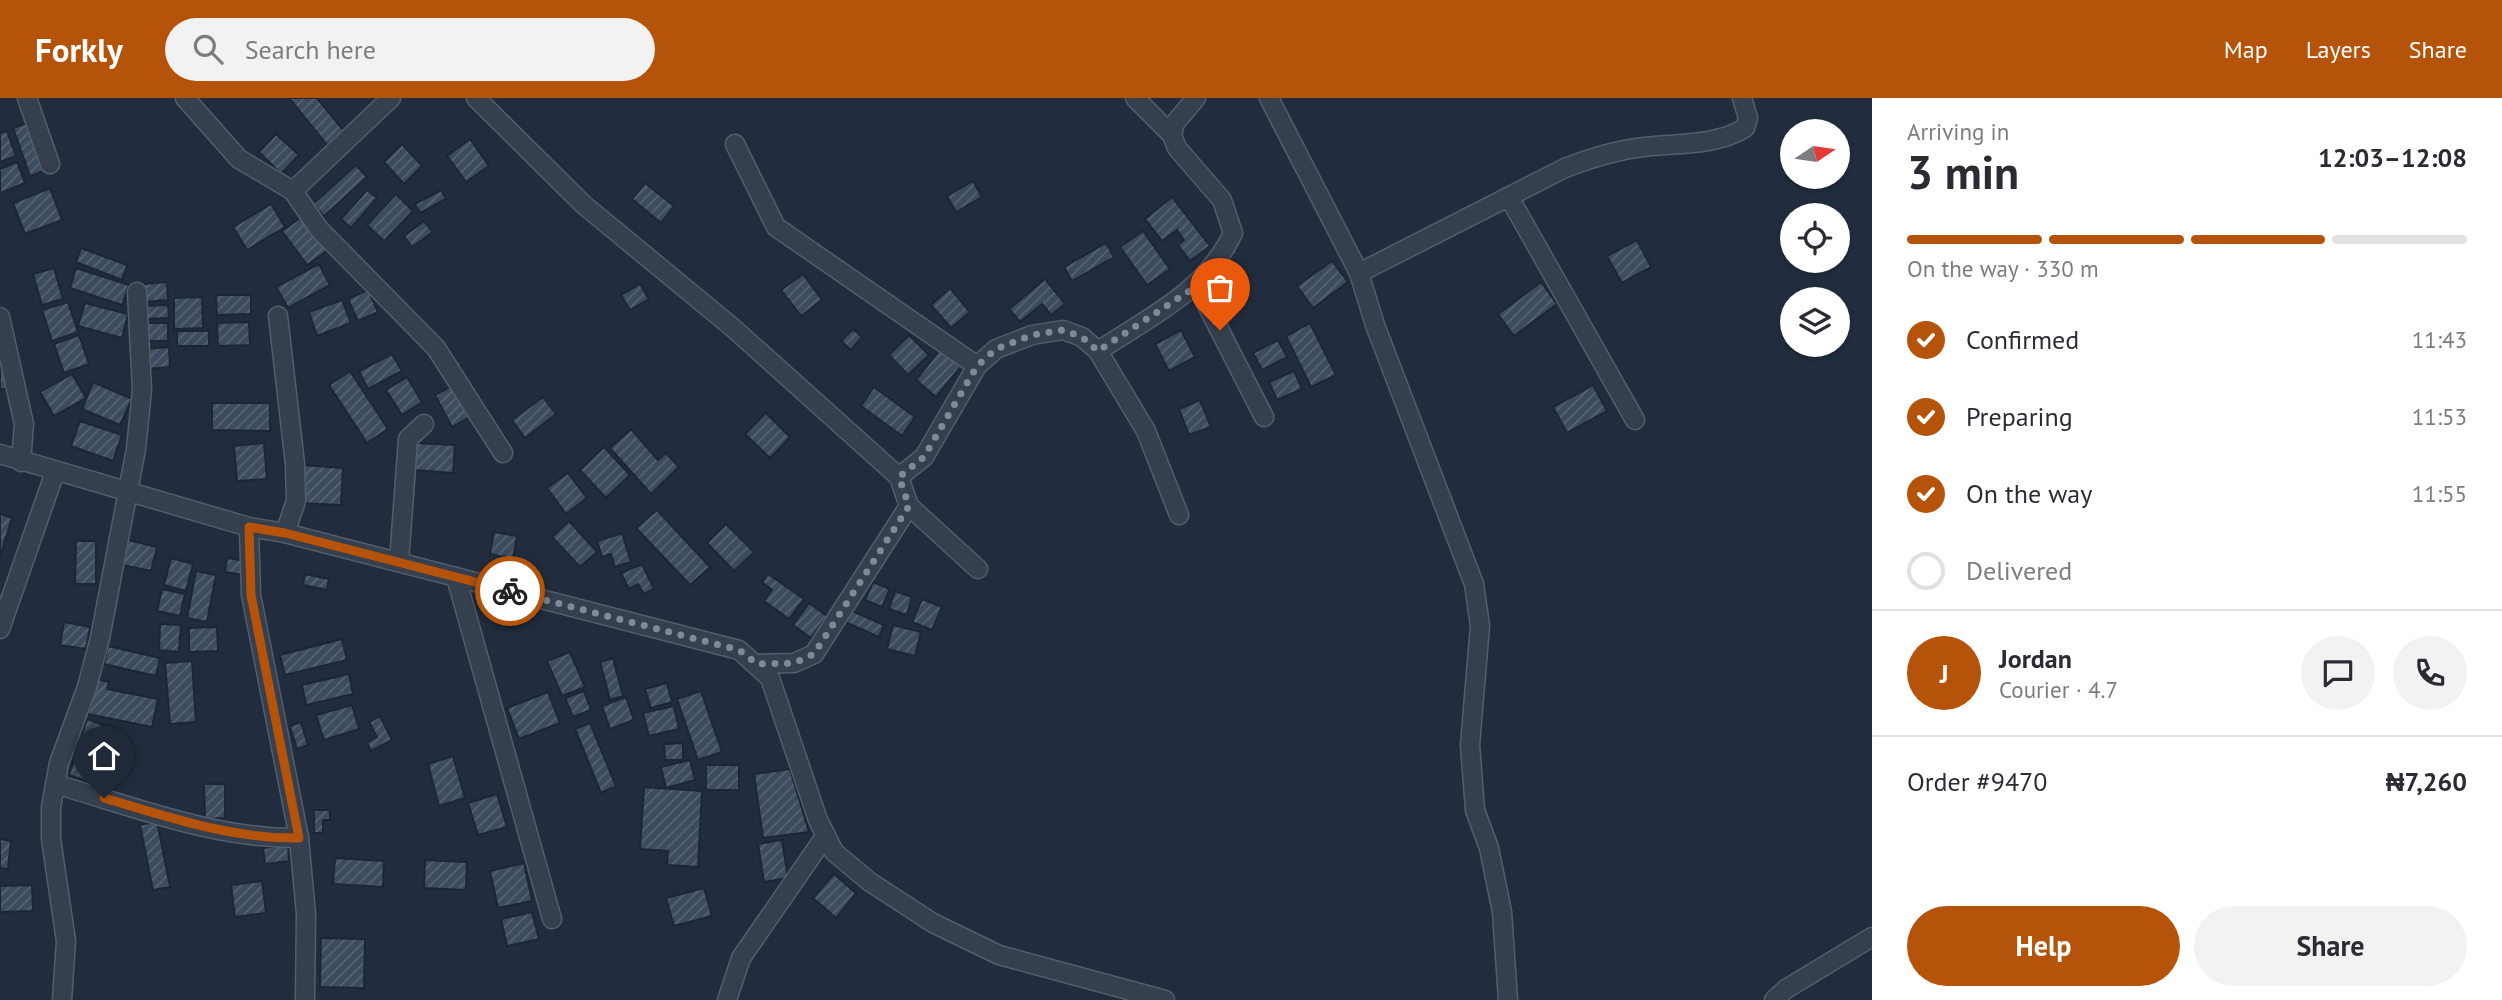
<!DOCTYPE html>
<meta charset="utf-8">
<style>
:root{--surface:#fff;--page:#f2f2f3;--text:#2b2b33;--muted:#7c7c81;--line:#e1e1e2;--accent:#b45309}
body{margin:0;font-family:"PT Sans",sans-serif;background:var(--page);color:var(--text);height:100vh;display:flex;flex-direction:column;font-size:26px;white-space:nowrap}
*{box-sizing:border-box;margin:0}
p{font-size:23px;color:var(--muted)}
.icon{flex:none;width:38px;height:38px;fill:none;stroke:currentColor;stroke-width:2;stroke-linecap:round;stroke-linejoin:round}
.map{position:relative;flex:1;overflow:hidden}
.details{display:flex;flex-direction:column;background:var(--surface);width:630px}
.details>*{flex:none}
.needle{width:46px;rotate:77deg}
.controls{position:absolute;left:1780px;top:21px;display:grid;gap:14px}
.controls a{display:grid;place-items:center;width:70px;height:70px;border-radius:50%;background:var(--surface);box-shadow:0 2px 5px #0004;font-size:35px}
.pin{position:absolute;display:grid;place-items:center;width:60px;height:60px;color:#fff;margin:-72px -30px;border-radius:50% 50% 50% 0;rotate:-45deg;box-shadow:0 0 7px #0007}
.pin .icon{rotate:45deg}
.courier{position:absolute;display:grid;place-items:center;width:70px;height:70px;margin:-35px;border:5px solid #b45309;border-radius:50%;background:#fff;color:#222;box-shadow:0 2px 9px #0007}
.overview em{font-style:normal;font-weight:700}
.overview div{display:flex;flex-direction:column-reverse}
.overview{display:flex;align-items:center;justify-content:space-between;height:119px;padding:0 35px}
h1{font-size:46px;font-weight:700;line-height:52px}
.bar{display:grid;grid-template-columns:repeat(4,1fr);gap:10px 7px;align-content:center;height:84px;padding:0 35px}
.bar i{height:9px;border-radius:5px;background:var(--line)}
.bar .active{background:var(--accent)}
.bar p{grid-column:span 4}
.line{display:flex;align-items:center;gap:18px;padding:0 35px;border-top:2px solid var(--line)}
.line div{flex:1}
.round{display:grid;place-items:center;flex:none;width:74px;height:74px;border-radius:37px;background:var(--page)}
ol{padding:0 35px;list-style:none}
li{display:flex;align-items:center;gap:21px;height:77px}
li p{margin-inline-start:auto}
li .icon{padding:7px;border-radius:50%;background:var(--accent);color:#fff;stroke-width:4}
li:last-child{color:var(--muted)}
li i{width:38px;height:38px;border:4px solid var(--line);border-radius:50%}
.button{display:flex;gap:14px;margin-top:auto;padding:14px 35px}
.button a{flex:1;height:80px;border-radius:42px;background:var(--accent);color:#fff;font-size:28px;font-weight:700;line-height:80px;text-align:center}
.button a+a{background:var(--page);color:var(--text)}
header{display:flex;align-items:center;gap:42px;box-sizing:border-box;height:98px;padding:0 35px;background:var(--accent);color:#fff}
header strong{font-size:33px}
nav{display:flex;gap:38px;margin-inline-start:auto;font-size:24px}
.search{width:490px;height:63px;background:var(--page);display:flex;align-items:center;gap:18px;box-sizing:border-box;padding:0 24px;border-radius:38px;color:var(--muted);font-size:26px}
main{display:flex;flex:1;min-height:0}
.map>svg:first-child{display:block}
.building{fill:url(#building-hatch);stroke:#1c2635;stroke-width:2}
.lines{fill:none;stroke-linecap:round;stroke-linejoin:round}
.minor-casing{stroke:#535d6c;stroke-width:21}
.minor{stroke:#353f4e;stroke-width:18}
.done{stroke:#7f8999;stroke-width:7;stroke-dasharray:0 12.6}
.route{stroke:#b45309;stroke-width:9}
</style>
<header>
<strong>Forkly</strong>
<div class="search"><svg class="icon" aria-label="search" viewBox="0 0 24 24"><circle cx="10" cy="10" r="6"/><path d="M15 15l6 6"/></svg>Search here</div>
<nav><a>Map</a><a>Layers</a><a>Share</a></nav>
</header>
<main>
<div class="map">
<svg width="1872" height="902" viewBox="0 0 1872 902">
<defs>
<pattern id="building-hatch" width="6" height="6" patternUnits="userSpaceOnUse" patternTransform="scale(1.75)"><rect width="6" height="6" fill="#3d4b5e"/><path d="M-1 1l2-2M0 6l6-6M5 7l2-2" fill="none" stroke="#576374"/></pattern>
</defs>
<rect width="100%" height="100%" fill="#212d3e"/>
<g class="building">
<path d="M289 0H317L344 33 327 47Z"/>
<path d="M33 23 49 71 30 78 13 30Z"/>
<path d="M7 33 16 58 0 64V35Z"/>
<path d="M276 36 299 57 281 76 259 54Z"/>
<path d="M470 41 489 68 466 84 447 58Z"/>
<path d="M402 46 422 68 404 86 384 64Z"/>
<path d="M17 64 25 85 0 95V71Z"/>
<path d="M356 67 367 79 324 118 313 106Z"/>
<path d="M973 83 982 99 956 114 947 98Z"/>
<path d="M645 85 674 108 661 125 632 101Z"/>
<path d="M50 90 62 122 25 136 13 105Z"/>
<path d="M367 92 377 100 351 130 341 121Z"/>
<path d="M441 92 446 101 420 115 415 106Z"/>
<path d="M396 96 413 113 384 143 367 127Z"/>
<path d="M1172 99 1210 148 1190 163 1178 147 1184 142 1177 132 1162 143 1145 121Z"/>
<path d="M271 106 285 129 247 152 233 129Z"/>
<path d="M303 118 328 152 307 167 282 133Z"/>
<path d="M424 123 433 134 412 149 404 138Z"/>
<path d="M1143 133 1170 171 1147 187 1120 149Z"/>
<path d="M1637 142 1651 169 1622 185 1607 158Z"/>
<path d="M1106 145 1114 159 1072 183 1064 169Z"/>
<path d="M81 150 127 167 122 182 76 164Z"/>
<path d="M1332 163 1348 184 1313 210 1297 188Z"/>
<path d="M319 166 330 187 288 210 276 189Z"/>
<path d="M54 170 63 201 42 207 33 176Z"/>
<path d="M76 170 129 187 122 207 70 190Z"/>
<path d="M803 176 822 202 801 218 781 192Z"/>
<path d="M1045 181 1065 206 1051 217 1042 206 1020 224 1009 211Z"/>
<path d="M167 184 168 202 144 204 143 186Z"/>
<path d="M1541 184 1557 206 1514 238 1498 216Z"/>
<path d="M640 186 649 201 630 212 621 197Z"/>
<path d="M950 190 970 214 951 230 931 207Z"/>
<path d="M368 192 378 214 358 223 348 201Z"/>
<path d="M216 197H251V216L217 217Z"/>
<path d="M202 199 203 230 174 231V200Z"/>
<path d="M342 202 351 225 317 238 309 214Z"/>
<path d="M68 204 78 234 52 243 42 212Z"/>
<path d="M85 205 128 216 122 240 78 228Z"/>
<path d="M168 207 169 220 144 221 143 208Z"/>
<path d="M249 224 250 247 218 248 217 225Z"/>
<rect x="145" y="225" width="23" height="18"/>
<path d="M1310 225 1336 277 1311 289 1286 238Z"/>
<path d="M853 231 862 239 851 252 841 243Z"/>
<path d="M1181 232 1195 259 1169 273 1155 246Z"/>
<rect x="177" y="233" width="32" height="15"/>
<path d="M79 237 89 266 64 275 54 246Z"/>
<path d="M909 237 929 257 908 277 889 257Z"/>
<path d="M1278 242 1287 259 1262 272 1253 255Z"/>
<path d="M169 249 170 269 148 271 146 251Z"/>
<path d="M942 249 963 266 936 299 916 282Z"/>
<path d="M392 256 402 273 368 291 359 273Z"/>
<path d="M3 272 9 289 0 292V273Z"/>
<path d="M350 273 388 331 367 345 329 287Z"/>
<path d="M1294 273 1302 291 1277 302 1269 284Z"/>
<path d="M72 276 86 300 54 318 40 294Z"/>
<path d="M407 279 422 304 402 317 386 292Z"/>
<path d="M93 284 132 301 120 327 82 311Z"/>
<path d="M457 285 475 316 452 329 435 297Z"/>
<path d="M1593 287 1607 313 1567 335 1553 309Z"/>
<path d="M874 289 915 319 902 338 861 308Z"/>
<path d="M543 299 556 316 525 340 512 322Z"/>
<path d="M1200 302 1211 329 1189 337 1179 311Z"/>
<path d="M212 305H270V333L212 332Z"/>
<path d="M766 315 790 339 770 360 745 336Z"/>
<path d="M80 323 122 337 113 363 71 348Z"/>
<path d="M631 331 658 362 666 355 679 369 651 396 610 350Z"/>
<path d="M264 345 267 381 237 383 234 348Z"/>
<path d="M416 345 455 347 453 375 414 372Z"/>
<path d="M604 349 630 377 606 400 580 372Z"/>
<path d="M303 367 343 370 341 407 301 405Z"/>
<path d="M568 375 587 400 566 416 547 390Z"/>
<path d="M657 412 710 469 690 487 636 430Z"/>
<path d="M0 416 12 420 0 459Z"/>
<path d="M569 423 597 454 580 469 552 439Z"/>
<path d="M726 426 754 454 734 473 707 445Z"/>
<path d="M494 434 517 438 513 461 490 456Z"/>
<path d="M622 435 631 464 615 469 611 456 602 459 597 443Z"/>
<path d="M128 442 157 449 151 473 123 467Z"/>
<path d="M76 443H96V486H75Z"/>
<path d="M171 460 193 466 186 493 164 487Z"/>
<path d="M227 460 246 463 244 477 225 474Z"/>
<path d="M642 466 654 491 644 496 638 486 629 491 621 475Z"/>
<path d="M196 473 216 477 207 524 187 520Z"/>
<path d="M305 476 329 481 327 492 303 487Z"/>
<path d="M768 476 804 501 789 521 764 503 772 492 762 484Z"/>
<path d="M873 484 890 491 882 509 865 502Z"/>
<path d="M162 491 185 496 180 518 157 513Z"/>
<path d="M895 493 912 499 907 517 889 511Z"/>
<path d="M922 501 942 509 932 532 912 524Z"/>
<path d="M809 505 827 518 811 540 793 527Z"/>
<path d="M850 512 884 527 879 539 845 524Z"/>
<path d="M64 524 90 529 86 551 60 547Z"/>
<path d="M160 526 181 527 179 554 159 552Z"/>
<path d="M893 527 921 534 915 558 887 551Z"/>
<path d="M217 529 218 553 189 554V530Z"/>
<path d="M342 541 347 562 285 577 280 557Z"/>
<path d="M108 548 160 560 156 578 104 566Z"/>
<path d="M570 554 585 589 562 598 547 563Z"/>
<path d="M613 560 623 598 610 602 600 564Z"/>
<path d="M192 563 196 624 170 626 165 565Z"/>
<path d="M349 576 353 596 306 607 302 587Z"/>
<path d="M96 581 109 584 107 591 158 601 152 629 88 616Z"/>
<path d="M667 585 672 604 651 610 645 591Z"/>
<path d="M584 593 591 612 573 619 565 600Z"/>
<path d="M701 593 722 654 698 662 677 601Z"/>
<path d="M548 594 560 625 519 641 507 610Z"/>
<path d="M626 599 634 622 610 631 602 608Z"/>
<path d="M352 607 359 631 324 642 316 617Z"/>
<path d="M674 608 679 631 649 638 643 615Z"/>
<path d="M380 618 392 642 371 653 367 645 377 639 369 624Z"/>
<path d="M87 621 111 630 92 685 69 677Z"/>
<path d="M301 624 308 647 297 651 290 628Z"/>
<path d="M590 625 616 688 601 695 575 631Z"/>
<path d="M683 645V662H665L664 646Z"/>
<path d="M453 658 465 700 439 708 428 666Z"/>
<path d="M690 662 695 682 666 690 661 669Z"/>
<rect x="706" y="667" width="33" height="25"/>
<path d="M790 671 809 734 763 740 754 676Z"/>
<path d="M204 686H225V720L205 721Z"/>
<path d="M644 689 702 693 698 769 667 767 668 753 640 751Z"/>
<path d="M497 696 507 729 478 737 468 705Z"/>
<path d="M314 712H330V722H323V735H314Z"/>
<path d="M157 723 170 789 153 792 140 727Z"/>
<path d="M0 741 11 743 8 771 0 770Z"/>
<path d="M782 742 788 780 764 784 758 746Z"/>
<path d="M288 747 289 763 265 766 263 750Z"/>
<path d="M335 760 384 763 383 789 333 786Z"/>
<path d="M425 762 467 764 466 792 424 790Z"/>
<path d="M524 765 532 803 498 810 490 773Z"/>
<path d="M834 776 856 795 836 820 813 800Z"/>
<path d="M262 783 266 815 235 819 231 787Z"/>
<path d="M32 787 33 813 0 814V788Z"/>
<path d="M704 790 712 818 674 828 666 800Z"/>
<path d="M532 814 539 841 507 848 501 821Z"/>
<path d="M321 840 365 841 364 890 320 889Z"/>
</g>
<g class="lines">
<g class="minor-casing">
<g id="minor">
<path d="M27 0 50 66"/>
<path d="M185 0 239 61 293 93 319 131 436 250 503 355"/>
<path d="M476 0 584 107 732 229 899 379 909 408 978 471"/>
<path d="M1135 0 1172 37"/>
<path d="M1269 0 1359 175 1375 227 1474 486 1480 528 1470 647 1475 712 1489 750 1502 814 1508 902"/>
<path d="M735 46 776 129 977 268"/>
<path d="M293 93 391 0"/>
<path d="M1509 99 1635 322"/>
<path d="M1359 175 1565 70C1591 60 1616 52 1644 49 1678 45 1715 48 1745 30L1748 20 1742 0"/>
<path d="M1197 188 1264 319"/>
<path d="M278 218 295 366 296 403 285 435"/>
<path d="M0 219 24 326 21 364"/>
<path d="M1098 253C1150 219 1206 193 1233 135L1222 102 1177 50 1172 37 1175 25 1196 0"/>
<path d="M0 356 249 429 285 435 739 552 770 580 818 722 834 754 870 784 933 825 999 857 1165 902"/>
<path d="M899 379 924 359 977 268 996 251 1032 237 1063 232 1082 239 1098 253 1146 333 1179 417"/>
<path d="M249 429 251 497 299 740 306 816 305 902"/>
<path d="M399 464 408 341 424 326"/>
<path d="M456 479 552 821"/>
<path d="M0 531 55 374"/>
<path d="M757 566 794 565 814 556 909 408"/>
<path d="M55 686C135 709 215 741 299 740"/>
<path d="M62 902 66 843 51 741V709L59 665 87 589 100 540 136 351 142 292 137 194"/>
<path d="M727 902 741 860 826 737"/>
<path d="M1774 902 1786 891 1872 839"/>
</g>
</g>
<use href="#minor" class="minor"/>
</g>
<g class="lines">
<path class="done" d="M510 493 739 552 757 566 794 565 814 556 909 408 899 379 924 359 977 268 996 251 1032 237 1063 232 1082 239 1098 253 1197 188 1220 232"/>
<path class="route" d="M104 700C169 719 231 741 299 740L251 497 249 429 285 435 510 493"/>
</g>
</svg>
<div class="controls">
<a><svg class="needle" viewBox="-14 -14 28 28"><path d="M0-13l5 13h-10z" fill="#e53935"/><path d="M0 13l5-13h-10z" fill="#7c7c81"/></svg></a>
<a><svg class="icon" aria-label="locate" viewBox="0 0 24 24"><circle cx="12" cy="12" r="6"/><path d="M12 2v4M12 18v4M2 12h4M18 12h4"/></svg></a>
<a><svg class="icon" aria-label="layers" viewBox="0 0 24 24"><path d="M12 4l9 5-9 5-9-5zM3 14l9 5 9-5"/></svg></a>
</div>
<div class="pin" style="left:1220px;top:232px;background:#ea580c"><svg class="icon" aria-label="bag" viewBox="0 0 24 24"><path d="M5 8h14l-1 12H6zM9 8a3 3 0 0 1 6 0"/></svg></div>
<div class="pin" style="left:104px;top:700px;background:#1f2937"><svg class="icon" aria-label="home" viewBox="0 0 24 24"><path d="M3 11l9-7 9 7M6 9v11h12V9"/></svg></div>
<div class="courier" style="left:510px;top:493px"><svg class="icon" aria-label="bike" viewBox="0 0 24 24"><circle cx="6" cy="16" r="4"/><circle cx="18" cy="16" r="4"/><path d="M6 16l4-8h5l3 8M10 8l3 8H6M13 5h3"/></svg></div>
</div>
<section class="details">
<div class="overview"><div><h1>3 min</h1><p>Arriving in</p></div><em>12:03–12:08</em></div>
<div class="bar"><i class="active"></i><i class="active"></i><i class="active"></i><i></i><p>On the way · 330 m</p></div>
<ol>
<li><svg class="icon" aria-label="check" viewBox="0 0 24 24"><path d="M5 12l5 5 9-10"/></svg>Confirmed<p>11:43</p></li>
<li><svg class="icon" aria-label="check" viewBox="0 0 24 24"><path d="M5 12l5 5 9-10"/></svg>Preparing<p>11:53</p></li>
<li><svg class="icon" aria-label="check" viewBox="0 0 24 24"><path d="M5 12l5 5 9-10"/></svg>On the way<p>11:55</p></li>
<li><i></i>Delivered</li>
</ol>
<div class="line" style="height:126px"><b class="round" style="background:var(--accent);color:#fff">J</b><div><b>Jordan</b><p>Courier · 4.7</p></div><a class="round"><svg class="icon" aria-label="chat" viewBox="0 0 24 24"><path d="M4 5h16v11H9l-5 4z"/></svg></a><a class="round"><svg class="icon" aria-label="phone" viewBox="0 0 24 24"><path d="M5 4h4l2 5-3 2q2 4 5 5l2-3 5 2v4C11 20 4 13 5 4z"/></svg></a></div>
<div class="line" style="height:91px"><div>Order #9470</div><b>₦7,260</b></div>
<div class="button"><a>Help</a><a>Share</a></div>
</section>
</main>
